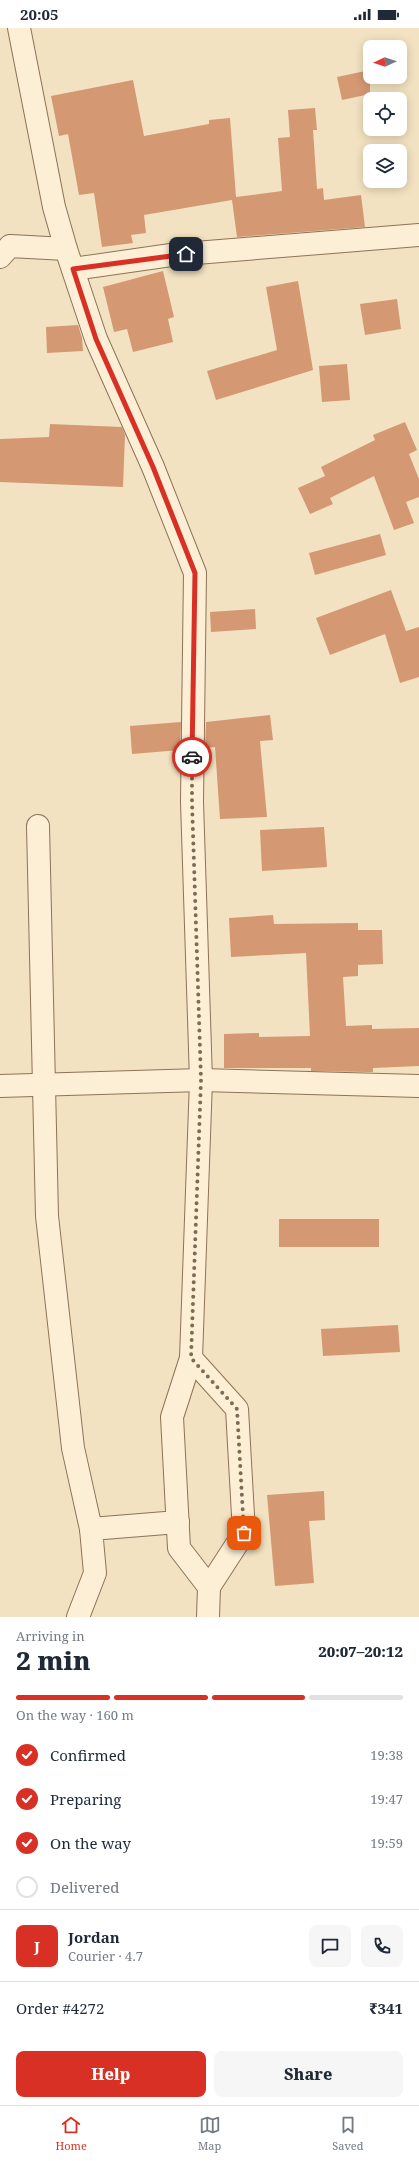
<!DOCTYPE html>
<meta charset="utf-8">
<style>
:root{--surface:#fff;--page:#f6f6f7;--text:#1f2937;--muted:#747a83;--line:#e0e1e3;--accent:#d93025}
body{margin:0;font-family:"Noto Serif",serif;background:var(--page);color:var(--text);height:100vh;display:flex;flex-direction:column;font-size:15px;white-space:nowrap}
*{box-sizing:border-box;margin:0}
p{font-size:13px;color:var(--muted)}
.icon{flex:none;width:22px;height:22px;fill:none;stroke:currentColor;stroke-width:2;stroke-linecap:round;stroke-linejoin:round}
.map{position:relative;height:1589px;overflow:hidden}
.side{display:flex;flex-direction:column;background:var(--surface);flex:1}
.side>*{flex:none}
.needle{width:26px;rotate:267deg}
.tools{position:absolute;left:363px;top:12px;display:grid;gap:8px}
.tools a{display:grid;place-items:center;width:44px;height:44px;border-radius:8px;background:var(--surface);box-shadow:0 2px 10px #0003;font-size:20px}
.pin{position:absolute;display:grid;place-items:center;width:34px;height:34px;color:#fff;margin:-17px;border-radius:8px;box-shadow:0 2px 6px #0006}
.courier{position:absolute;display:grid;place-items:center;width:40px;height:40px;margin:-20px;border:3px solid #d93025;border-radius:50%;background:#fff;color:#222;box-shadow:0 1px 5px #0007}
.summary em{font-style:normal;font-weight:800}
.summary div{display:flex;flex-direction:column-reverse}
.summary{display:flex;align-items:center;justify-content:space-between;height:68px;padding:0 16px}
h1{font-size:26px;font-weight:800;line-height:30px}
.bar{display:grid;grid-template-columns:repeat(4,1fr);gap:6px 4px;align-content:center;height:48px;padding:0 16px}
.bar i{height:5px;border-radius:3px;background:var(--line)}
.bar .on{background:var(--accent)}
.bar p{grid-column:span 4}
.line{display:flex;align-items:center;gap:10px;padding:0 16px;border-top:1px solid var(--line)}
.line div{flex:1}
.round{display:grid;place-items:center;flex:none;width:42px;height:42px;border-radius:8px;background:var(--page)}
ol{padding:0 16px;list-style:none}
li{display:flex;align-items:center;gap:12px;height:44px}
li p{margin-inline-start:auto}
li .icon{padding:4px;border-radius:50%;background:var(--accent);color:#fff;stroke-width:4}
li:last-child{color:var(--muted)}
li i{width:22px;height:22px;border:2px solid var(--line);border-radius:50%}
.button{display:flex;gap:8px;margin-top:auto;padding:8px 16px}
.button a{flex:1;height:46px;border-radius:8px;background:var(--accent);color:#fff;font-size:16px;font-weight:800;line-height:46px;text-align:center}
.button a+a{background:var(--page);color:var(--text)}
.status{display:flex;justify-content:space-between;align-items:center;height:28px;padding:0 20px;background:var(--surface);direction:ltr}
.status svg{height:11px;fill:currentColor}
.menu{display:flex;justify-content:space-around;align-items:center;height:56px;border-top:1px solid var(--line);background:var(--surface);font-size:11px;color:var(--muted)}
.menu a{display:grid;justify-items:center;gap:2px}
.menu .on{color:var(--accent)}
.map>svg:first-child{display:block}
.building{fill:#d49873}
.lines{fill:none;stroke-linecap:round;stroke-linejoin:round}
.minor-casing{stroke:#8e7257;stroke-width:24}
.tertiary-casing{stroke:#8e7257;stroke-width:24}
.minor{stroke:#fcefd6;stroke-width:22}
.tertiary{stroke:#fcefd6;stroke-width:22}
.done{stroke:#7c6b56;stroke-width:4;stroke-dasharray:0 7.2}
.route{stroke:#d93025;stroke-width:5}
</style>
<div class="status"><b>20:05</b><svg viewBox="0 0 49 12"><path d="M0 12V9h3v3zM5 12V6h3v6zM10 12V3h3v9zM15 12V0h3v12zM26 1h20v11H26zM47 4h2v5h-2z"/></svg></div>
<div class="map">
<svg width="419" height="1589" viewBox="0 0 419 1589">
<rect width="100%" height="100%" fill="#f2e2c1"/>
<g class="building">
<path d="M370 42V66L342 72 337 49Z"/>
<path d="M133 52 144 108 209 96V92L230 90 236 169 282 163 278 110 290 109 288 82 315 80 317 102H313L317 161 323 160 324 172 361 167 365 199 237 209 232 172 144 187 146 205 131 207 133 215 102 219 94 165 79 167 68 106 59 108 51 68Z"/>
<path d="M163 243 174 289 168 291 173 314 133 324 127 301 114 304 103 259Z"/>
<path d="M298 253 313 342 216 372 207 343 277 322 266 259Z"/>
<path d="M397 271 401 301 365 307 360 276Z"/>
<path d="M78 297 82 310 83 323 47 325 46 299Z"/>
<path d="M347 336 350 372 322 374 319 338Z"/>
<path d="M405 394 417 422 409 426 419 451V469L406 474 414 495 394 502 374 448 330 470 333 476 310 486 298 460 325 448 321 439 375 412 373 407Z"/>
<path d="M50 396 122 399 125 407 123 459 0 454V411L49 409Z"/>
<path d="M380 506 386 527 315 547 309 525Z"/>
<path d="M391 562 406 603 419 599V649L400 655 385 606 330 627 316 590Z"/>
<path d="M255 581 256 601 211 604 210 584Z"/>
<path d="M270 687 273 712 260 713 267 789 220 791 215 719 205 720 206 694Z"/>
<path d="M181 694 180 722 132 726 130 698Z"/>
<path d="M324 799 327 839 262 843 260 802Z"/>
<path d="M273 887 274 896 358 895V902H382L383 936 358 937V948L343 949 346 998 372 997V1001L419 1000V1038L373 1040V1044H366L311 1043V1040H224V1006L259 1005V1009L310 1008 306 925 231 929 229 890Z"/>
<rect x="279" y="1191" width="100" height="28"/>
<path d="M398 1297 400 1324 323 1328 321 1301Z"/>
<path d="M324 1463 325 1492 309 1493 314 1555 275 1558 267 1467Z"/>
</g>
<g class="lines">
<g class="minor-casing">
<g id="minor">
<path d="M73 241 171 227 419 207"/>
<path d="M38 798 47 1188 73 1420 91 1501"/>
<path d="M0 1058 201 1052 419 1058"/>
<path d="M78 1589 95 1545 91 1501 178 1494"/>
</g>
</g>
<g class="tertiary-casing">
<g id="tertiary">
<path d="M19 0 54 179 66 221 96 311 153 439 195 545 192 774 201 1052 191 1330 172 1389 179 1520 209 1559 208 1589"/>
<path d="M0 229 10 218 66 221"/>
<path d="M191 1330 237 1381 244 1505 209 1559"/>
</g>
</g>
<use href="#minor" class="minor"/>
<use href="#tertiary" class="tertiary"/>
</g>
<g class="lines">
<path class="done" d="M192 729V774L201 1052 191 1330 237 1381 244 1505"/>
<path class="route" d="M186 226 73 241 96 311 153 439 195 545 192 729"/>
</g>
</svg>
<div class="tools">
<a><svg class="needle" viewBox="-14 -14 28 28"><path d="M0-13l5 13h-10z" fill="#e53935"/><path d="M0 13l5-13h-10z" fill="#747a83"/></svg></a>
<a><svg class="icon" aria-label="locate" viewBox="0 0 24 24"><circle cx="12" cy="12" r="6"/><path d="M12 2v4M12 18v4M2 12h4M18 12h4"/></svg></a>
<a><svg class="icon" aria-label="layers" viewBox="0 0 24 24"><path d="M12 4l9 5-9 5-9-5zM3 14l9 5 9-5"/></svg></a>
</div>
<div class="pin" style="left:244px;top:1505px;background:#ea580c"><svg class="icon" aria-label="bag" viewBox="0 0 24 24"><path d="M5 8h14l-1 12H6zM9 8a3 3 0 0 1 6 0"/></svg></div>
<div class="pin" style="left:186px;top:226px;background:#1f2937"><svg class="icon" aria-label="home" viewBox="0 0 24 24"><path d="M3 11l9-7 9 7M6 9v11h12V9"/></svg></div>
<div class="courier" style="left:192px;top:729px"><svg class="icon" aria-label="car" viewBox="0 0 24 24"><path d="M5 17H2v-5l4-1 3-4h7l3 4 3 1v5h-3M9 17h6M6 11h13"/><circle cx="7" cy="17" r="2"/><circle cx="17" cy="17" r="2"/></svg></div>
</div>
<section class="side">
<div class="summary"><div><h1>2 min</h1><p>Arriving in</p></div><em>20:07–20:12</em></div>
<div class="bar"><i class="on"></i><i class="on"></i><i class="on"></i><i></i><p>On the way · 160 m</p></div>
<ol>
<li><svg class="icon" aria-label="check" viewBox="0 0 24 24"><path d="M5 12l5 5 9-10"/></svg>Confirmed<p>19:38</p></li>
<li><svg class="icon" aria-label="check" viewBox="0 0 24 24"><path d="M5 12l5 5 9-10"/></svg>Preparing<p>19:47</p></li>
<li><svg class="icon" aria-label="check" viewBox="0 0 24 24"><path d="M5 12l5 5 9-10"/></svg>On the way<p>19:59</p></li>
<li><i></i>Delivered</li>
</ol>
<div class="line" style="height:72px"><b class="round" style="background:var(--accent);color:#fff">J</b><div><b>Jordan</b><p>Courier · 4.7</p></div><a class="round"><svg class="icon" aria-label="chat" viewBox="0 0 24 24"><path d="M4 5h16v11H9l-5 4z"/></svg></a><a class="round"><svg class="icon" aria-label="phone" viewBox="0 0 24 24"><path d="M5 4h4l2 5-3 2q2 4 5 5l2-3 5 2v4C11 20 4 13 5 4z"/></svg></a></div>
<div class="line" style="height:52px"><div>Order #4272</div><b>₹341</b></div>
<div class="button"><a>Help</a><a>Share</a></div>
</section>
<nav class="menu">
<a class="on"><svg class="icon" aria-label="home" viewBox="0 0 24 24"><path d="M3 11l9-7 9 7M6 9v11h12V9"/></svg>Home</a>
<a><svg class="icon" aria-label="map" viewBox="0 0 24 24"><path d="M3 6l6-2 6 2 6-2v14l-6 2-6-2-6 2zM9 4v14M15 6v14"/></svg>Map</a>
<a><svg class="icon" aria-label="saved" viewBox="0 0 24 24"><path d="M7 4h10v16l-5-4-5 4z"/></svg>Saved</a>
</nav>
